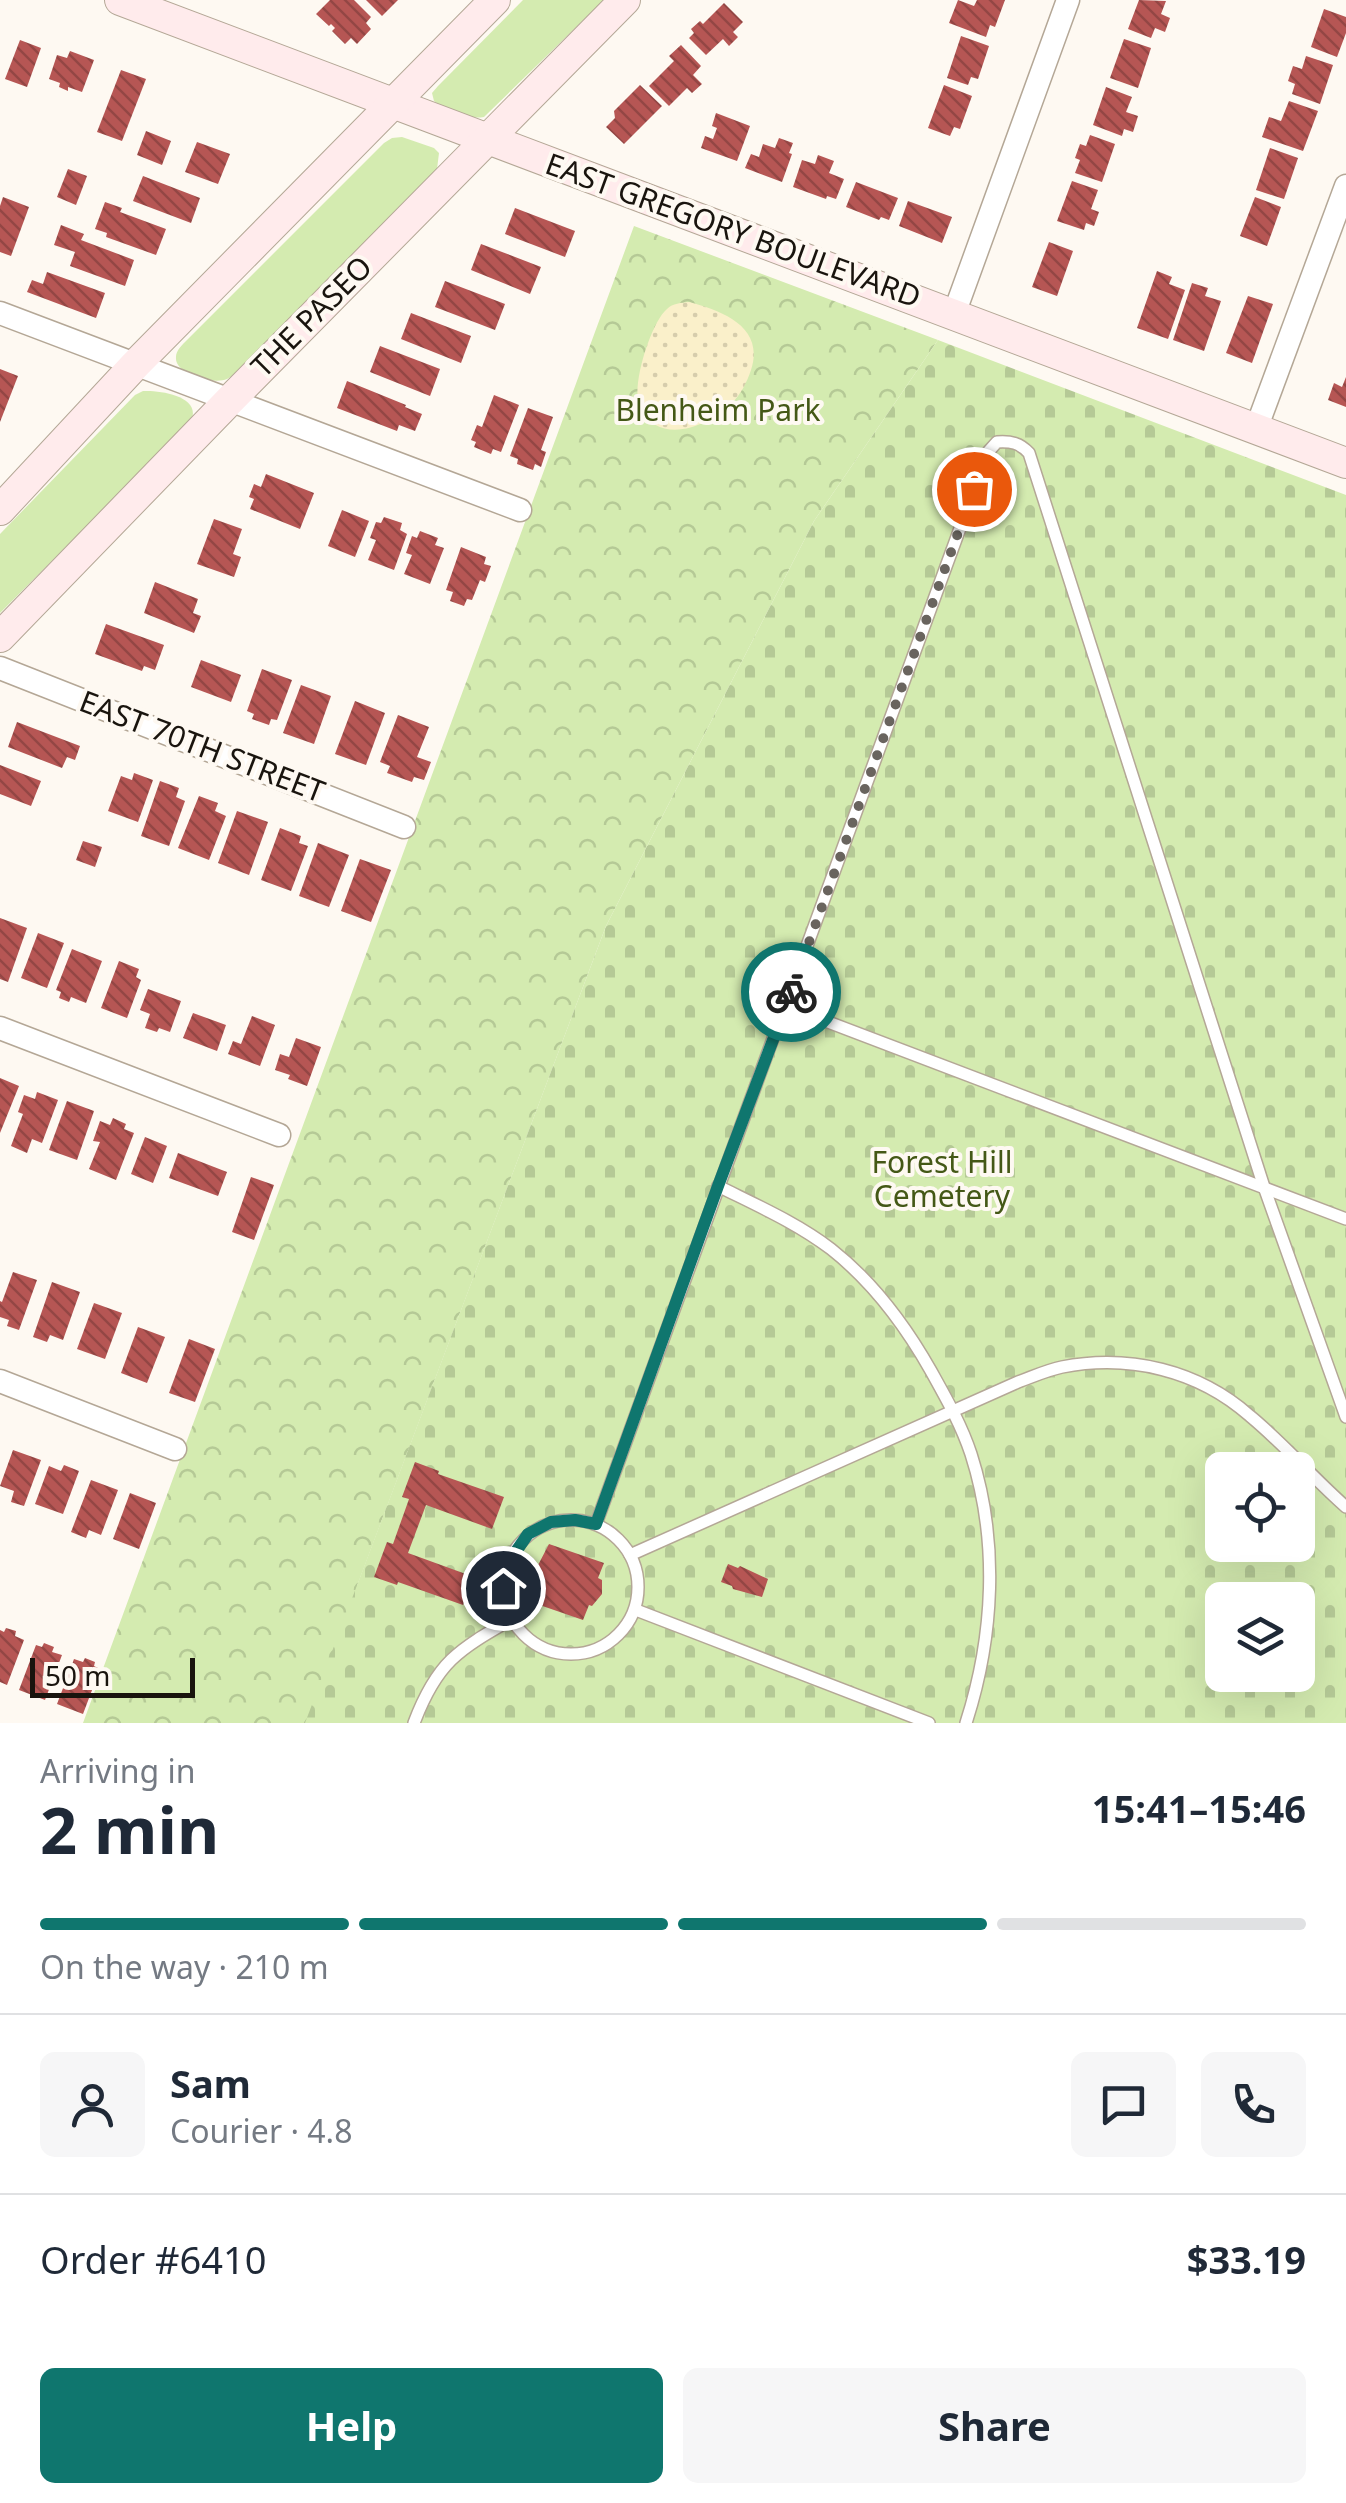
<!DOCTYPE html>
<meta charset="utf-8">
<style>
:root{--surface:#fff;--page:#f6f6f7;--text:#1f2937;--muted:#747a83;--line:#e0e1e3;--accent:#0f766e}
body{margin:0;font-family:"Noto Sans",sans-serif;background:var(--page);color:var(--text);height:100vh;display:flex;flex-direction:column;font-size:38px;white-space:nowrap}
*{box-sizing:border-box;margin:0}
p{font-size:32px;color:var(--muted)}
.icon{flex:none;width:55px;height:55px;fill:none;stroke:currentColor;stroke-width:2;stroke-linecap:round;stroke-linejoin:round}
.map{position:relative;height:1723px;overflow:hidden}
.sheet{display:flex;flex-direction:column;background:var(--surface);flex:1}
.sheet>*{flex:none}
.buttons{position:absolute;left:1205px;top:1452px;display:grid;gap:20px}
.buttons a{display:grid;place-items:center;width:110px;height:110px;border-radius:15px;background:var(--surface);box-shadow:0 10px 40px #0002;font-size:50px}
.scale{position:absolute;left:30px;bottom:25px;width:165px;box-sizing:border-box;padding-left:10px;border:5px solid #19140e;border-top:0;font-size:28px;line-height:35px;white-space:nowrap;color:#19140e;-webkit-text-stroke:8px #fef9f2;paint-order:stroke}
.pin{position:absolute;display:grid;place-items:center;width:85px;height:85px;color:#fff;margin:-42px;border:5px solid #fff;border-radius:50%;box-shadow:0 2px 10px #0007}
.courier{position:absolute;display:grid;place-items:center;width:100px;height:100px;margin:-50px;border:8px solid #0f766e;border-radius:50%;background:#fff;color:#222;box-shadow:0 2px 12px #0007}
.overview em{font-style:normal;font-weight:700}
.overview div{display:flex;flex-direction:column-reverse}
.overview{display:flex;align-items:center;justify-content:space-between;height:170px;padding:0 40px}
h1{font-size:65px;font-weight:700;line-height:75px}
.bar{display:grid;grid-template-columns:repeat(4,1fr);gap:15px 10px;align-content:center;height:120px;padding:0 40px}
.bar i{height:12px;border-radius:8px;background:var(--line)}
.bar .active{background:var(--accent)}
.bar p{grid-column:span 4}
.line{display:flex;align-items:center;gap:25px;padding:0 40px;border-top:2px solid var(--line)}
.line div{flex:1}
.round{display:grid;place-items:center;flex:none;width:105px;height:105px;border-radius:15px;background:var(--page)}
.primary-button{display:flex;gap:20px;margin-top:auto;padding:20px 40px}
.primary-button a{flex:1;height:115px;border-radius:15px;background:var(--accent);color:#fff;font-size:40px;font-weight:700;line-height:115px;text-align:center}
.primary-button a+a{background:var(--page);color:var(--text)}
.map>svg:first-child{display:block}
.grass{fill:#d4ebb0}
.forest{fill:url(#forest-crowns)}
.sand{fill:url(#sand-dots)}
.cemetery{fill:url(#cemetery-stones);fill-rule:evenodd}
.building{fill:url(#building-back-hatch)}
.lines{fill:none;stroke-linecap:round;stroke-linejoin:round}
.lane-casing{stroke:#b4a796;stroke-width:14}
.street-casing{stroke:#b4a796;stroke-width:25}
.secondary-casing{stroke:#b4a796;stroke-width:32}
.lane{stroke:#fff;stroke-width:11}
.street{stroke:#fff;stroke-width:22}
.secondary{stroke:#ffebec;stroke-width:30}
.done{stroke:#69645e;stroke-width:10;stroke-dasharray:0 18}
.route{stroke:#0f766e;stroke-width:12}
.labels{text-anchor:middle;stroke-width:8;stroke-linejoin:round;paint-order:stroke}
.street-label{font-size:30px;fill:#19140e;stroke:#fef9f2}
.park-label{font-size:30px;fill:#445816;stroke:#fef9f2}
</style>
<div class="map">
<svg width="1346" height="1723" viewBox="0 0 1346 1723">
<defs>
<pattern id="forest-crowns" width="20" height="18" patternUnits="userSpaceOnUse" patternTransform="scale(2.5)"><rect width="20" height="18" fill="#d4ebb0"/><path d="M2 6a3 3 0 1 1 6 0M12 15a3 3 0 1 1 6 0" fill="none" stroke="#b5c996"/></pattern>
<pattern id="sand-dots" width="8" height="8" patternUnits="userSpaceOnUse" patternTransform="scale(2.5)"><rect width="8" height="8" fill="#faf0ca"/><path d="M2 2h.1M6 6h.1" fill="none" stroke="#d6cdac" stroke-width="1.8" stroke-linecap="round"/></pattern>
<pattern id="cemetery-stones" width="16" height="16" patternUnits="userSpaceOnUse" patternTransform="scale(2.5)"><rect width="16" height="16" fill="#d4ebb0"/><path d="M2 7V4a2 2 0 0 1 4 0v3zM10 15v-3a2 2 0 0 1 4 0v3z" fill="#b5c996"/></pattern>
<pattern id="building-back-hatch" width="6" height="6" patternUnits="userSpaceOnUse" patternTransform="scale(2.5)"><rect width="6" height="6" fill="#b65654"/><path d="M-1 5l2 2M0 0l6 6M5-1l2 2" fill="none" stroke="#934644"/></pattern>
</defs>
<rect width="100%" height="100%" fill="#fef9f2"/>
<g class="grass">
<path d="M523 0H604L484 117C467 120 447 111 434 101L432 93 438 86Z"/>
<path d="M402 137 434 148 439 153 437 169 430 178 234 374C232 376 229 378 227 379 213 385 174 374 176 357 176 351 181 346 185 342L384 143 392 138Z"/>
<path d="M143 391C162 390 202 397 191 421L0 613V534L135 395Z"/>
</g>
<path class="forest" d="M634 226 938 340 814 521 606 926 357 1586 367 1723H83Z"/>
<path class="sand" d="M689 302C723 311 765 327 751 370 747 382 741 394 732 403 709 426 660 447 640 408 630 388 651 322 667 309 673 303 681 303 689 302Z"/>
<path class="cemetery" d="M938 340 1346 495V1723H305L606 926 814 521ZM1222 1470H1298V1545H1222ZM1222 1600H1298V1675H1222Z"/>
<g class="building">
<path d="M330 0H354L371 17 366 23 371 29 357 44 351 38 345 44 332 31 335 28 331 24 329 26 316 14Z"/>
<path d="M366 0H398L382 16Z"/>
<path d="M958 0 974 6 977 0H1005L995 27 990 25 986 37 949 23Z"/>
<path d="M1139 0 1166 1 1161 14 1170 18 1165 32 1155 28 1151 38 1128 29Z"/>
<path d="M724 3 743 22 733 32 738 37 729 46 723 39 706 55 689 38 694 33 691 29 700 21 703 24Z"/>
<path d="M1324 9 1346 17V33L1337 57 1311 47Z"/>
<path d="M961 36 989 46 978 79 971 77 968 85 947 78Z"/>
<path d="M1124 39 1151 48 1138 88 1110 78Z"/>
<path d="M20 40 41 48 27 87 5 79Z"/>
<path d="M681 45 701 66 693 75 702 84 692 93 687 88 669 106 649 86 674 61 669 56Z"/>
<path d="M70 51 94 60 82 92 68 87V91L59 87 60 83 49 79 57 55 67 58Z"/>
<path d="M1306 56 1333 65 1320 104 1292 94 1295 84 1288 81 1293 66 1302 69Z"/>
<path d="M121 70 146 79 122 141 97 132Z"/>
<path d="M640 85 662 106 624 144 606 127 615 118 614 111Z"/>
<path d="M944 85 972 96 960 129 954 127 950 136 928 128Z"/>
<path d="M1106 87 1132 97 1126 112 1138 116 1133 132 1124 129 1122 136 1093 125Z"/>
<path d="M1289 101 1318 111 1303 151 1262 137 1269 117 1281 121Z"/>
<path d="M716 113 750 126 737 161 701 148 705 136 713 139 717 128 712 126Z"/>
<path d="M146 131 171 141 162 165 137 155Z"/>
<path d="M1090 135 1115 144 1102 182 1075 173 1080 160 1075 158 1080 144 1086 146Z"/>
<path d="M779 138 793 143 789 153 792 154 782 182 745 168 751 154 759 157 763 144 775 148Z"/>
<path d="M197 142 230 154 218 184 185 172Z"/>
<path d="M1270 148 1298 158 1284 199 1256 190Z"/>
<path d="M818 155 834 161 829 173 844 179 836 199 827 196 826 199 793 187 802 160 815 164Z"/>
<path d="M68 169 87 176 76 205 57 197Z"/>
<path d="M143 176 200 198 191 223 133 201Z"/>
<path d="M1072 181 1098 190 1091 209 1099 212 1094 226 1086 223 1084 230 1057 221Z"/>
<path d="M856 182 898 198 889 220 881 217 879 220 846 207Z"/>
<path d="M3 197 29 207 11 256 0 252V206Z"/>
<path d="M1255 197 1281 207 1267 246 1240 236Z"/>
<path d="M908 201 952 217 942 243 899 226Z"/>
<path d="M105 202 122 208 120 212 166 229 156 255 106 237 107 233 95 229Z"/>
<path d="M515 208 575 231 565 257 505 234Z"/>
<path d="M61 225 84 234 81 240 134 260 125 286 70 266 75 252 54 245Z"/>
<path d="M1049 242 1073 251 1057 296 1032 287Z"/>
<path d="M481 244 541 267 530 294 471 270Z"/>
<path d="M1157 271 1172 277 1169 284 1185 290 1168 339 1137 328Z"/>
<path d="M47 272 105 293 96 318 27 292 32 280 43 284Z"/>
<path d="M445 281 505 304 495 330 435 307Z"/>
<path d="M1192 283 1208 288 1205 296 1221 301 1204 351 1173 340Z"/>
<path d="M1248 296 1273 304 1252 363 1226 353Z"/>
<path d="M411 313 471 336 461 363 401 339Z"/>
<path d="M380 346 440 369 430 396 370 372Z"/>
<path d="M0 369 18 376 0 422Z"/>
<path d="M1346 377V407L1328 400 1334 383 1342 387Z"/>
<path d="M347 381 406 405 405 407 422 414 415 431 399 425 397 431 337 408Z"/>
<path d="M494 395 519 405 501 452 493 449 491 454 474 447 476 442 471 440 477 425 482 427Z"/>
<path d="M528 408 553 417 541 450 546 452 541 467 535 464 533 470 517 464 518 459 510 456Z"/>
<path d="M266 474 314 493 300 529 250 509 254 499 249 497 254 484 261 487Z"/>
<path d="M342 510 369 521 355 557 328 546Z"/>
<path d="M384 517 402 523 400 530 407 534 394 570 368 560 376 540 370 538 376 522 381 523Z"/>
<path d="M214 519 242 529 233 554 241 557 234 577 197 564Z"/>
<path d="M420 531 438 538 435 545 444 548 430 584 404 574 412 555 406 553 412 536 417 538Z"/>
<path d="M461 547 486 557 484 564 491 566 485 582 480 580 472 600 467 599 464 606 450 601 453 592 446 590Z"/>
<path d="M155 582 198 599 193 613 201 616 194 633 144 613Z"/>
<path d="M106 624 164 645 155 670 144 666 142 671 95 654Z"/>
<path d="M201 660 241 675 231 702 191 687Z"/>
<path d="M262 669 292 680 277 720 271 719 269 725 252 719 254 714 247 711Z"/>
<path d="M301 685 331 696 314 744 283 733Z"/>
<path d="M355 701 385 713 366 765 335 754Z"/>
<path d="M398 715 429 727 417 757 431 762 424 780 414 777 412 782 387 773 390 766 380 762Z"/>
<path d="M17 722 80 746 75 760 67 757 62 768 8 747Z"/>
<path d="M0 765 41 781 31 806 0 794Z"/>
<path d="M134 773 153 780 138 822 108 811 121 776 132 780Z"/>
<path d="M160 781 179 788 176 797 185 801 169 846 141 836Z"/>
<path d="M199 796 218 803 215 811 226 816 209 860 178 848Z"/>
<path d="M237 811 268 822 249 875 218 863Z"/>
<path d="M280 828 301 836 299 843 308 846 291 891 261 880Z"/>
<path d="M83 841 102 847 95 867 76 860Z"/>
<path d="M318 843 349 855 329 907 299 896Z"/>
<path d="M360 859 391 870 371 922 341 911Z"/>
<path d="M0 918 27 928 8 982 0 979Z"/>
<path d="M38 933 64 943 47 988 21 978Z"/>
<path d="M72 949 102 961 86 1003 71 997 69 1002 59 998 61 992 56 990Z"/>
<path d="M119 961 139 969 136 977 141 980 127 1018 101 1008Z"/>
<path d="M148 989 181 1001 170 1032 159 1028 157 1032 145 1028 150 1014 140 1010Z"/>
<path d="M193 1013 226 1025 217 1051 183 1038Z"/>
<path d="M252 1016 275 1025 260 1066 228 1054 233 1041 241 1044Z"/>
<path d="M296 1038 321 1047 307 1086 288 1079 290 1075 275 1070 280 1054 289 1057Z"/>
<path d="M0 1078 19 1086 0 1133Z"/>
<path d="M37 1092 58 1100 42 1143 32 1139 27 1153 11 1146 23 1114 18 1112 24 1095 35 1099Z"/>
<path d="M67 1101 94 1111 77 1160 49 1150Z"/>
<path d="M113 1118 126 1124 124 1129 134 1133 116 1180 89 1169 100 1142 93 1141 100 1121 110 1125Z"/>
<path d="M145 1137 167 1146 153 1183 131 1174Z"/>
<path d="M178 1153 227 1172 218 1196 169 1178Z"/>
<path d="M251 1177 274 1185 254 1240 232 1232Z"/>
<path d="M13 1272 37 1280 19 1330 7 1326 9 1320 0 1317V1301L2 1302Z"/>
<path d="M52 1282 80 1292 63 1340 50 1335 47 1342 33 1337Z"/>
<path d="M94 1303 122 1313 105 1359 77 1349Z"/>
<path d="M138 1327 165 1337 147 1383 121 1373Z"/>
<path d="M189 1339 215 1349 195 1402 169 1393Z"/>
<path d="M13 1450 41 1460 24 1506 11 1502 14 1491 0 1486Z"/>
<path d="M415 1462 439 1471 438 1474 504 1497 492 1529 426 1505 408 1553 474 1577 463 1605 398 1582 397 1585 374 1577 387 1542 393 1544 409 1499 402 1497Z"/>
<path d="M64 1465 79 1471 63 1514 35 1504 49 1466 61 1471Z"/>
<path d="M91 1480 118 1490 101 1535 89 1530 86 1538 71 1532Z"/>
<path d="M130 1493 156 1503 139 1549 113 1539Z"/>
<path d="M549 1544 604 1563 598 1578 602 1580V1594L592 1606 589 1605 583 1620 528 1601 534 1584 536 1569Z"/>
<path d="M728 1564 738 1568 740 1566 768 1579 762 1597 733 1589 732 1586 721 1582Z"/>
<path d="M6 1628 16 1631 15 1636 24 1640 7 1685 0 1682V1630L4 1632Z"/>
<path d="M44 1643 54 1647 52 1652 62 1655 45 1700 19 1690 36 1645 42 1647Z"/>
<path d="M85 1658 95 1662 94 1666 100 1669 83 1714 57 1704 74 1659 83 1662Z"/>
</g>
<g class="lines">
<g class="lane-casing">
<g id="lane">
<path d="M786 1006 1346 1219"/>
<path d="M718 1186C756 1205 797 1223 831 1249 873 1282 905 1325 931 1371 946 1398 961 1424 971 1454 999 1541 994 1636 966 1723"/>
<circle cx="571" cy="1587" r="67"/>
<path d="M596 1524C725 1166 858 810 988 452L997 442C1011 441 1020 443 1029 453L1264 1187 1346 1417"/>
<path d="M630 1555 1018 1382C1032 1377 1047 1370 1062 1367 1129 1354 1198 1370 1250 1416 1284 1444 1313 1478 1346 1507"/>
<path d="M636 1610 929 1723"/>
<path d="M414 1723C437 1662 458 1650 512 1619"/>
</g>
</g>
<g class="street-casing">
<g id="street">
<path d="M0 313 520 510"/>
<path d="M954 314 1068 0"/>
<path d="M1256 429 1346 186"/>
<path d="M0 668 404 827"/>
<path d="M0 1028 279 1135"/>
<path d="M0 1381 175 1449"/>
</g>
</g>
<g class="secondary-casing">
<g id="secondary">
<path d="M120 0 1346 463"/>
<path d="M0 510 135 365 495 0"/>
<path d="M0 637 230 400 625 0"/>
</g>
</g>
<use href="#lane" class="lane"/>
<use href="#street" class="street"/>
<use href="#secondary" class="secondary"/>
</g>
<g class="lines">
<path class="done" d="M791 992 974 489"/>
<path class="route" d="M503 1588 508 1563 528 1534 551 1522 575 1520 596 1524 718 1186 791 992"/>
</g>
<g class="labels">
<g class="street-label">
<text transform="translate(733 231) rotate(20)" y="10">EAST GREGORY BOULEVARD</text>
<text transform="translate(312 317) rotate(-45)" y="10">THE PASEO</text>
<text transform="translate(202 747) rotate(21)" y="10">EAST 70TH STREET</text>
</g>
<g class="park-label">
<text x="718" y="421">Blenheim Park</text>
<text x="942" y="1173">Forest Hill<tspan x="942" dy="34">Cemetery</tspan></text>
</g>
</g>
</svg>
<div class="buttons">
<a><svg class="icon" aria-label="locate" viewBox="0 0 24 24"><circle cx="12" cy="12" r="6"/><path d="M12 2v4M12 18v4M2 12h4M18 12h4"/></svg></a>
<a><svg class="icon" aria-label="layers" viewBox="0 0 24 24"><path d="M12 4l9 5-9 5-9-5zM3 14l9 5 9-5"/></svg></a>
</div>
<div class="scale">50 m</div>
<div class="pin" style="left:974px;top:489px;background:#ea580c"><svg class="icon" aria-label="bag" viewBox="0 0 24 24"><path d="M5 8h14l-1 12H6zM9 8a3 3 0 0 1 6 0"/></svg></div>
<div class="pin" style="left:503px;top:1588px;background:#1f2937"><svg class="icon" aria-label="home" viewBox="0 0 24 24"><path d="M3 11l9-7 9 7M6 9v11h12V9"/></svg></div>
<div class="courier" style="left:791px;top:992px"><svg class="icon" aria-label="bike" viewBox="0 0 24 24"><circle cx="6" cy="16" r="4"/><circle cx="18" cy="16" r="4"/><path d="M6 16l4-8h5l3 8M10 8l3 8H6M13 5h3"/></svg></div>
</div>
<section class="sheet">
<div class="overview"><div><h1>2 min</h1><p>Arriving in</p></div><em>15:41–15:46</em></div>
<div class="bar"><i class="active"></i><i class="active"></i><i class="active"></i><i></i><p>On the way · 210 m</p></div>
<div class="line" style="height:180px"><a class="round"><svg class="icon" aria-label="person" viewBox="0 0 24 24"><circle cx="12" cy="8" r="4"/><path d="M4 21q1-7 8-7t8 7"/></svg></a><div><b>Sam</b><p>Courier · 4.8</p></div><a class="round"><svg class="icon" aria-label="chat" viewBox="0 0 24 24"><path d="M4 5h16v11H9l-5 4z"/></svg></a><a class="round"><svg class="icon" aria-label="phone" viewBox="0 0 24 24"><path d="M5 4h4l2 5-3 2q2 4 5 5l2-3 5 2v4C11 20 4 13 5 4z"/></svg></a></div>
<div class="line" style="height:130px"><div>Order #6410</div><b>$33.19</b></div>
<div class="primary-button"><a>Help</a><a>Share</a></div>
</section>
